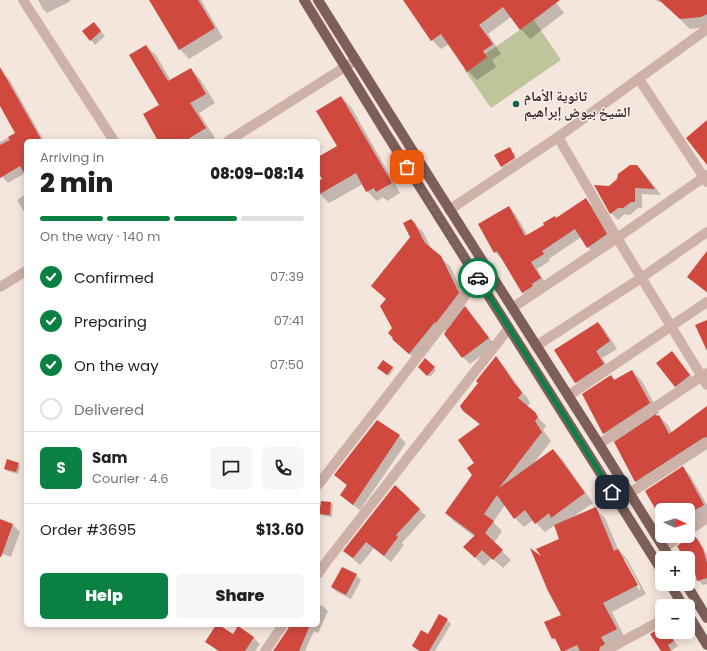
<!DOCTYPE html>
<meta charset="utf-8">
<style>
:root{--surface:#fff;--page:#f6f6f6;--text:#202124;--muted:#757577;--line:#e0e0e0;--accent:#0b8043}
body{margin:0;font-family:Poppins,"Noto Naskh Arabic",sans-serif;background:var(--page);color:var(--text);height:100vh;display:flex;flex-direction:column;font-size:15px;white-space:nowrap}
*{box-sizing:border-box;margin:0}
p{font-size:13px;color:var(--muted)}
.icon{flex:none;width:22px;height:22px;fill:none;stroke:currentColor;stroke-width:2;stroke-linecap:round;stroke-linejoin:round}
.map{position:relative;flex:1;overflow:hidden}
.side{position:absolute;left:24px;top:139px;width:296px;height:488px;display:flex;flex-direction:column;background:var(--surface);border-radius:6px;box-shadow:0 2px 10px #0003}
.side>*{flex:none}
.needle{width:26px;rotate:94deg}
.controls{position:absolute;left:655px;top:503px;display:grid;gap:8px}
.controls a{display:grid;place-items:center;width:40px;height:40px;border-radius:6px;background:var(--surface);box-shadow:0 2px 10px #0003;font-size:20px}
.pin{position:absolute;display:grid;place-items:center;width:34px;height:34px;color:#fff;margin:-17px;border-radius:8px;box-shadow:0 2px 6px #0006}
.courier{position:absolute;display:grid;place-items:center;width:40px;height:40px;margin:-20px;border:3px solid #0b8043;border-radius:50%;background:#fff;color:#222;box-shadow:0 1px 5px #0007}
.headline em{font-style:normal;font-weight:800}
.headline div{display:flex;flex-direction:column-reverse}
.headline{display:flex;align-items:center;justify-content:space-between;height:68px;padding:0 16px}
h1{font-size:26px;font-weight:800;line-height:30px}
.bar{display:grid;grid-template-columns:repeat(4,1fr);gap:6px 4px;align-content:center;height:48px;padding:0 16px}
.bar i{height:5px;border-radius:3px;background:var(--line)}
.bar .selected{background:var(--accent)}
.bar p{grid-column:span 4}
.line{display:flex;align-items:center;gap:10px;padding:0 16px;border-top:1px solid var(--line)}
.line div{flex:1}
.round{display:grid;place-items:center;flex:none;width:42px;height:42px;border-radius:6px;background:var(--page)}
ol{padding:0 16px;list-style:none}
li{display:flex;align-items:center;gap:12px;height:44px}
li p{margin-inline-start:auto}
li .icon{padding:4px;border-radius:50%;background:var(--accent);color:#fff;stroke-width:4}
li:last-child{color:var(--muted)}
li i{width:22px;height:22px;border:2px solid var(--line);border-radius:50%}
.button{display:flex;gap:8px;margin-top:auto;padding:8px 16px}
.button a{flex:1;height:46px;border-radius:6px;background:var(--accent);color:#fff;font-size:16px;font-weight:800;line-height:46px;text-align:center}
.button a+a{background:var(--page);color:var(--text)}
.map>svg:first-child{display:block}
.green{fill:#bec59b}
.shadow{fill:#0003;fill-rule:evenodd}
.building{fill:#d0493f}
.lines{fill:none;stroke-linecap:round;stroke-linejoin:round}
.minor{stroke:#ceb2a7;stroke-width:10}
.tertiary{stroke:#ceb2a7;stroke-width:10}
.primary{stroke:#7d5e58;stroke-width:10}
.done{stroke:#7b6c67;stroke-width:4;stroke-dasharray:0 7.2}
.route{stroke:#0b8043;stroke-width:5}
.poi-dot{fill:#1a5f57;stroke:#fbf0ea;stroke-width:1.5}
.labels{text-anchor:middle;stroke-width:3;stroke-linejoin:round;paint-order:stroke}
.poi-label{font-size:14px;font-weight:bold;fill:#3a2b28;stroke:#fbf0ea;text-anchor:start}
</style>
<div class="map">
<svg width="707" height="651" viewBox="0 0 707 651">
<rect width="100%" height="100%" fill="#f4e5dd"/>
<path class="green" d="M534 20 561 60 491 108 464 69Z"/>
<g class="shadow">
<path d="M38 0H70L71 1 47 13 43 9Z"/>
<path d="M150 0H201L223 38 189 59 180 49Z"/>
<path d="M404 0H554L564 13 530 39 521 29 512 16 488 34 501 54 492 60 496 67 477 80 468 71 449 44 441 49 432 40Z"/>
<path d="M656 0H707V27L690 29 663 3V1L658 2Z"/>
<path d="M98 28 105 36 95 45 91 40Z"/>
<path d="M146 46 156 55 171 81 190 69 200 79 215 103 199 113 215 138 210 141H160V105Z"/>
<path d="M2 73 9 79 44 141H26V174L25 173 8 183 0 174V142L17 133 0 104V74Z"/>
<path d="M341 97 351 107 400 193 387 201 383 197 377 201 367 191 363 184 329 203 320 194 318 191V183L323 180 318 170V159L338 147Z"/>
<path d="M509 148 514 153 516 156 502 165Z"/>
<path d="M517 158 519 163 506 171 502 167Z"/>
<path d="M637 166 644 173 661 195 642 194V208H638L630 215 625 214 618 220 611 213 609 187Z"/>
<path d="M26 194V215L17 200Z"/>
<path d="M586 199 593 206 614 241 595 254 588 247 581 237 549 259 550 261 537 269 547 286 530 300 523 293 503 259H502L495 252 509 207 516 215 528 236 557 219Z"/>
<path d="M413 222 423 232 432 250 450 266 467 302 464 306 472 315 495 345 470 364 463 357 445 334 446 332 444 330 419 362 402 348 393 339V328L386 299 372 286 412 237 411 236Z"/>
<path d="M707 252V293L695 283 688 277Z"/>
<path d="M598 323 605 330 617 349 602 358 611 371 583 390 576 383 556 350Z"/>
<path d="M672 352 676 357 694 380 680 390 675 386Z"/>
<path d="M496 357 504 366 522 392 527 397 530 403 527 407 534 413 546 426 543 430 551 441 534 463 553 450 562 459 593 503 573 517 596 509 605 518 618 549 627 559 646 594 612 612 625 638 612 651H562L559 645 553 638 562 615 544 560 561 539 555 525 545 532 533 520 524 527 515 518 505 505 493 522 502 531 494 543 511 560 503 568 492 558 484 566 465 547 475 537 455 522 446 513 473 475 480 425 464 411 479 383ZM623 559H625L641 589 639 590Z"/>
<path d="M425 360 436 370 430 377 419 367Z"/>
<path d="M392 367 394 369 389 376 381 370Z"/>
<path d="M632 371 642 381 659 413 655 415 657 417 659 416 668 425 672 433 707 408V449L644 490 636 482 615 441 613 442 604 433 611 376 615 380Z"/>
<path d="M399 436 406 443 360 510 348 501 341 495 348 486 335 475Z"/>
<path d="M18 464 20 466 18 474 7 471 5 469Z"/>
<path d="M683 468 690 475 707 505V514L691 533 687 539 694 536 699 540 707 555V584L703 585 698 580 693 565 692 566 688 562V558H686L685 542 688 537H684L673 536H688V510H662V518L647 491Z"/>
<path d="M322 502 331 503 333 505 332 517 323 516 320 514Z"/>
<path d="M419 509 426 516 402 543 404 545 391 562 374 548 360 565 344 551Z"/>
<path d="M0 520 13 525 20 532 11 557 0 553Z"/>
<path d="M356 575 361 580 351 599 337 592 332 587Z"/>
<path d="M318 604 323 606 328 611 318 633 314 631 305 651H275L291 625H318Z"/>
<path d="M447 620 451 624 435 651H418L413 646Z"/>
<path d="M218 625 234 635 253 637 260 644 255 651H217L212 645Z"/>
<path d="M662 629V632H668L678 646 672 650V651H662Z"/>
</g>
<g class="building">
<path d="M149 0H198L215 28 179 50Z"/>
<path d="M403 0H560L520 30 503 7 479 25 493 44 483 51 487 57 467 72 441 34 431 41Z"/>
<path d="M659 0H707V14L701 17 680 19Z"/>
<path d="M94 22 101 31 90 41 82 31Z"/>
<path d="M146 45 168 81 191 68 206 94 190 103 206 128 185 141H158L143 114 159 105 129 55Z"/>
<path d="M0 67 42 141H26V176L20 166 0 178V145L10 140 8 137 15 133 0 106Z"/>
<path d="M341 96 392 183 376 192 374 188 366 192 356 173 318 195V181L322 179 318 172V157L337 146 316 111Z"/>
<path d="M707 120V165L686 138Z"/>
<path d="M510 147 515 158 501 167 494 155Z"/>
<path d="M630 165H637L655 189 635 188V202H631L623 208H618L610 214 594 185 609 186 617 179 618 174Z"/>
<path d="M586 198 607 234 587 248 575 229 542 251 544 254 531 262 541 278 532 284 533 286 522 293 497 251 494 253 478 224 509 206 525 236 544 225 543 223 555 216 556 218Z"/>
<path d="M411 219 414 222 425 243 441 256 459 293 436 323 435 322 409 354 392 339 393 338 388 333 392 328 380 306 386 299 371 286 411 236 410 237 403 223Z"/>
<path d="M707 251V292L687 277Z"/>
<path d="M465 306 489 338 462 358 444 334Z"/>
<path d="M707 320V351L695 325Z"/>
<path d="M598 322 610 341 596 351 604 364 575 383 554 350Z"/>
<path d="M672 351 690 375 675 387 656 363Z"/>
<path d="M496 356 515 384 518 387 522 393 518 398 535 412 538 417 535 421 542 432 499 488 553 449 585 493 551 518 549 513 535 524 525 510 514 519 497 495 484 514 494 521 485 533 503 550 493 560 482 550 475 558 463 547 475 535 445 513 472 475 467 468 474 463 458 440 480 424 463 411 460 406 478 383 476 381Z"/>
<path d="M425 358 435 367 427 376 418 367Z"/>
<path d="M383 360 393 367 387 375 377 368Z"/>
<path d="M632 370 650 403 603 434 582 394 611 375 614 380Z"/>
<path d="M707 406V437L703 438 635 482 614 442 656 414 657 416 659 415 669 434Z"/>
<path d="M377 420 400 435 353 505 340 495 347 485 334 475Z"/>
<path d="M7 459 19 463 16 472 4 469Z"/>
<path d="M683 466 704 505 688 514V510H656L645 491Z"/>
<path d="M395 485 420 509 396 535 398 537 384 556 366 542 353 558 343 551Z"/>
<path d="M321 501 331 502 330 515 319 514Z"/>
<path d="M596 507 614 551 618 549 638 585 603 603 617 629 601 637 605 644 600 647 599 651H580L577 645 564 651H561L555 638 552 639 544 622 561 615 548 591 530 548 541 556 536 549 559 539 554 525Z"/>
<path d="M0 519 13 524 1 557H0Z"/>
<path d="M692 536H695L703 549 707 563V578L697 581 691 559 688 561V558H684L677 546 684 541 686 537H689Z"/>
<path d="M342 567 357 574 346 595 331 587Z"/>
<path d="M439 614 448 619 429 651H420L412 646 421 630 428 634Z"/>
<path d="M216 625H219L233 634 238 626 254 637 245 651H219L205 642Z"/>
<path d="M289 625H310L299 651H273L288 629Z"/>
<path d="M662 627V632H668L674 641 668 645 671 651H661L650 634Z"/>
</g>
<g class="lines">
<g class="minor">
<path d="M23 0 114 141"/>
<path d="M639 79 707 182"/>
<path d="M558 137 617 238 707 385"/>
<path d="M449 210 558 137 707 29"/>
<path d="M512 308 617 238 707 175"/>
<path d="M536 346 641 278 707 232"/>
<path d="M568 396 707 302"/>
<path d="M599 444 707 373"/>
<path d="M318 485 478 279"/>
<path d="M630 493 707 443"/>
<path d="M688 531 707 518"/>
<path d="M664 548 680 536"/>
<path d="M318 574 327 561 509 328"/>
<path d="M265 651 283 625"/>
<path d="M605 651 662 620"/>
</g>
<g class="tertiary">
<path d="M228 141 356 60"/>
<path d="M0 287 26 271"/>
</g>
<g class="primary">
<path d="M304 0 384 130 662 571"/>
<path d="M318 0 436 188 599 444 670 558"/>
<path d="M670 584 683 606"/>
<path d="M686 584 707 618"/>
<path d="M688 614 707 645"/>
</g>
</g>
<g class="lines">
<path class="done" d="M407 167 478 278"/>
<path class="route" d="M478 278 612 492"/>
</g>
<circle class="poi-dot" cx="516" cy="104" r="4"/>
<g class="labels">
<g class="poi-label">
<text x="524" y="101">ثانوية الأمام<tspan x="524" dy="16">الشيخ بيوض إبراهيم</tspan></text>
</g>
</g>
</svg>
<div class="controls">
<a><svg class="needle" viewBox="-14 -14 28 28"><path d="M0-13l5 13h-10z" fill="#e53935"/><path d="M0 13l5-13h-10z" fill="#757577"/></svg></a>
<a>+</a>
<a>−</a>
</div>
<div class="pin" style="left:407px;top:167px;background:#ea580c"><svg class="icon" aria-label="bag" viewBox="0 0 24 24"><path d="M5 8h14l-1 12H6zM9 8a3 3 0 0 1 6 0"/></svg></div>
<div class="pin" style="left:612px;top:492px;background:#1f2937"><svg class="icon" aria-label="home" viewBox="0 0 24 24"><path d="M3 11l9-7 9 7M6 9v11h12V9"/></svg></div>
<div class="courier" style="left:478px;top:278px"><svg class="icon" aria-label="car" viewBox="0 0 24 24"><path d="M5 17H2v-5l4-1 3-4h7l3 4 3 1v5h-3M9 17h6M6 11h13"/><circle cx="7" cy="17" r="2"/><circle cx="17" cy="17" r="2"/></svg></div>
<section class="side">
<div class="headline"><div><h1>2 min</h1><p>Arriving in</p></div><em>08:09–08:14</em></div>
<div class="bar"><i class="selected"></i><i class="selected"></i><i class="selected"></i><i></i><p>On the way · 140 m</p></div>
<ol>
<li><svg class="icon" aria-label="check" viewBox="0 0 24 24"><path d="M5 12l5 5 9-10"/></svg>Confirmed<p>07:39</p></li>
<li><svg class="icon" aria-label="check" viewBox="0 0 24 24"><path d="M5 12l5 5 9-10"/></svg>Preparing<p>07:41</p></li>
<li><svg class="icon" aria-label="check" viewBox="0 0 24 24"><path d="M5 12l5 5 9-10"/></svg>On the way<p>07:50</p></li>
<li><i></i>Delivered</li>
</ol>
<div class="line" style="height:72px"><b class="round" style="background:var(--accent);color:#fff">S</b><div><b>Sam</b><p>Courier · 4.6</p></div><a class="round"><svg class="icon" aria-label="chat" viewBox="0 0 24 24"><path d="M4 5h16v11H9l-5 4z"/></svg></a><a class="round"><svg class="icon" aria-label="phone" viewBox="0 0 24 24"><path d="M5 4h4l2 5-3 2q2 4 5 5l2-3 5 2v4C11 20 4 13 5 4z"/></svg></a></div>
<div class="line" style="height:52px"><div>Order #3695</div><b>$13.60</b></div>
<div class="button"><a>Help</a><a>Share</a></div>
</section>
</div>
